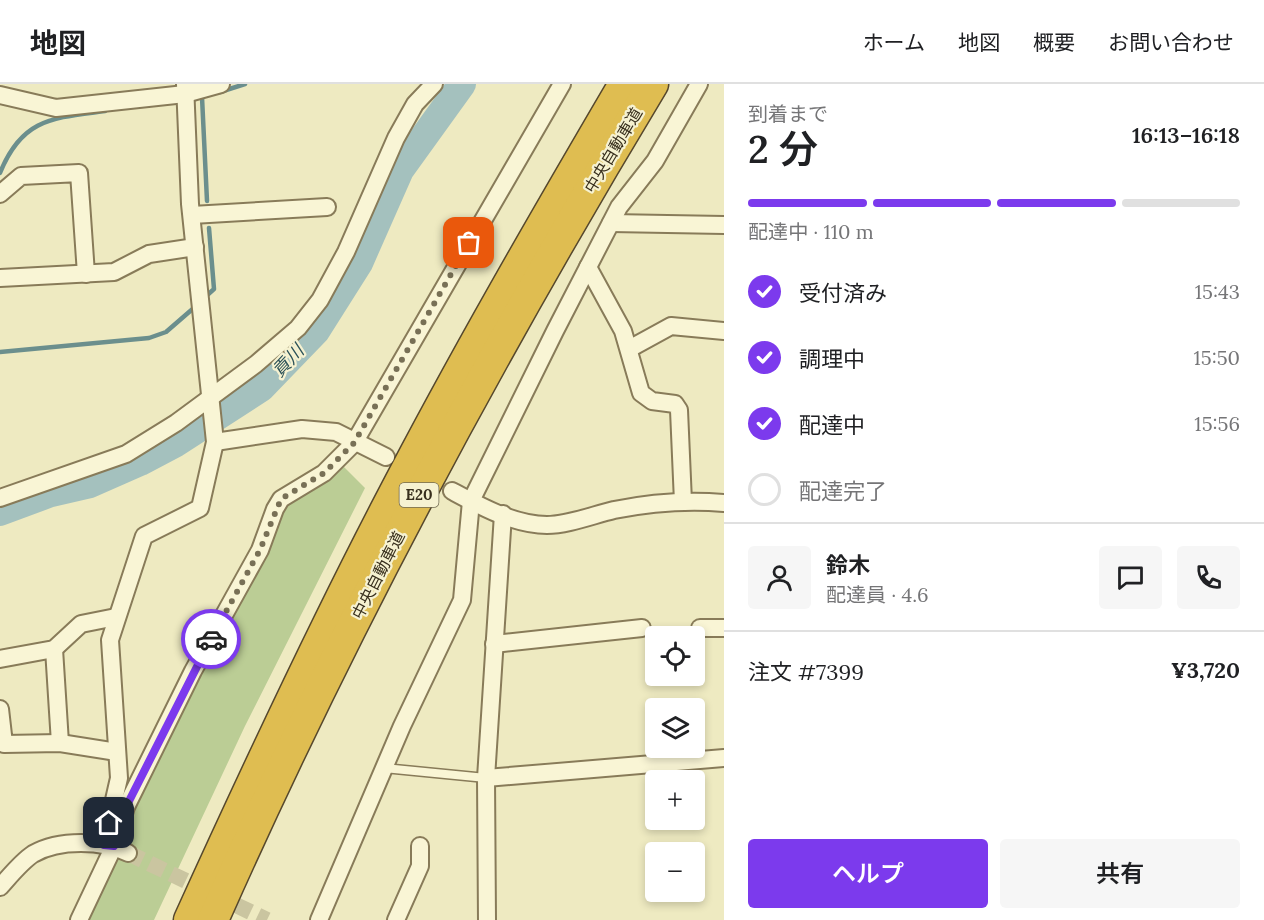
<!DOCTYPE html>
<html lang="ja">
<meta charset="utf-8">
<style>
:root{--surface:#fff;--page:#f6f6f6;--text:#202124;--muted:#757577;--line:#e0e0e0;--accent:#7c3aed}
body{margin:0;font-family:Lora,"Noto Sans JP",serif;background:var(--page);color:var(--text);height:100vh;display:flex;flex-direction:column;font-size:22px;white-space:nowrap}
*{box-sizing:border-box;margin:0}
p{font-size:20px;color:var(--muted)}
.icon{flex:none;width:33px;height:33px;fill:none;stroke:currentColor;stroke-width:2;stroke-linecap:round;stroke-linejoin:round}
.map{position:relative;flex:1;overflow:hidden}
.sheet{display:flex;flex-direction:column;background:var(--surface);width:540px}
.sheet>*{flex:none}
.tools{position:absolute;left:645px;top:542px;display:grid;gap:12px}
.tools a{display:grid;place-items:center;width:60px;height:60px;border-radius:6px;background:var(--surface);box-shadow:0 3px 9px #0003;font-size:30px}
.pin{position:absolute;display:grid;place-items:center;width:51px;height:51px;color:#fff;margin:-26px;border-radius:12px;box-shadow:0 3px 9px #0006}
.courier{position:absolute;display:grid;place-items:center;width:60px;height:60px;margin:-30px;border:4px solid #7c3aed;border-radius:50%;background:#fff;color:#222;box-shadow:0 2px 8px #0007}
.summary em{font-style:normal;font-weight:600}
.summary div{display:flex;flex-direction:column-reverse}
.summary{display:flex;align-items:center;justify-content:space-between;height:102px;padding:0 24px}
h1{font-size:39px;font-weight:600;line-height:45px}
.bar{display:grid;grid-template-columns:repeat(4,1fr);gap:9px 6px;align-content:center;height:72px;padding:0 24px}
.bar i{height:8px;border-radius:4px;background:var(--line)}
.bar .active{background:var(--accent)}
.bar p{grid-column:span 4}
.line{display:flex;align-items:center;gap:15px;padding:0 24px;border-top:2px solid var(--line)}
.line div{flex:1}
.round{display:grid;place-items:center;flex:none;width:63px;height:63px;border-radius:6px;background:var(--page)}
ol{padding:0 24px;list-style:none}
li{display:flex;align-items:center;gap:18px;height:66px}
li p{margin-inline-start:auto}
li .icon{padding:6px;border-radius:50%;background:var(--accent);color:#fff;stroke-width:4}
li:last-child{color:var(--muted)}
li i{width:33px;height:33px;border:3px solid var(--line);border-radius:50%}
.primary-button{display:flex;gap:12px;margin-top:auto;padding:12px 24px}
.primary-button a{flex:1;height:69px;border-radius:6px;background:var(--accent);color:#fff;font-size:24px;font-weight:600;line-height:69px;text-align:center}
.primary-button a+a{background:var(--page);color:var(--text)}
header{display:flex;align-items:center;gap:36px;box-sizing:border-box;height:84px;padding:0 30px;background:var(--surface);border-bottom:2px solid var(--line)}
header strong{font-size:28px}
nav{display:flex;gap:33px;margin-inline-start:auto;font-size:21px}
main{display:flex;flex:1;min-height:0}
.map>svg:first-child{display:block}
.green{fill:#bbcd95}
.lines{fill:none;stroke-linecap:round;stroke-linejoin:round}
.stream{stroke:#6b8f8d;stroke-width:4.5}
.river{stroke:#a4c1be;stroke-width:28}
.street-tunnel{stroke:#cac5a0;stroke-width:16;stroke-dasharray:16 8;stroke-linecap:butt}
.lane-casing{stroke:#887b59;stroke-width:11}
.street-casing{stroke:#887b59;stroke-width:20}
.highway-casing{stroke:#56482d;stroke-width:33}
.lane{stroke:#f9f5d5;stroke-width:8}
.street{stroke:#f9f5d5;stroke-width:16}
.highway{stroke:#dfbd51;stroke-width:30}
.done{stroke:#787056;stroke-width:6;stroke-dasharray:0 10.8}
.route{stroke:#7c3aed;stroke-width:8}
.labels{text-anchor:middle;stroke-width:4.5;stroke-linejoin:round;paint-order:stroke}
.shield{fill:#f6f2d1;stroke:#716a53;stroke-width:1.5}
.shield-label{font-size:15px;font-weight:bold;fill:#382f1d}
.street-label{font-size:16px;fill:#382f1d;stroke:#f6f2d1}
.water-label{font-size:18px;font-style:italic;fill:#2c5258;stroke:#f6f2d1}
</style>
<header>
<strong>地図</strong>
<nav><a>ホーム</a><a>地図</a><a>概要</a><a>お問い合わせ</a></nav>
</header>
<main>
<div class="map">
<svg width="724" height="836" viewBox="0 0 724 836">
<rect width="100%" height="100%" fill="#eeeac1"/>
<path class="green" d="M344 383 365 404 245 642 154 836H86L138 713 276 438 288 419Z"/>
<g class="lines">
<g class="stream">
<path d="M220 8 245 0"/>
<path d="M202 13 207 117"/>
<path d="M0 89C22 34 53 34 105 27"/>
<path d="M204 214 214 205 209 144"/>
<path d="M0 268 149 254 166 248 196 222"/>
</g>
<path class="river" d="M0 428 51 409 90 400 140 378 176 359 261 304 316 247 359 179 400 86 462 0"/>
<path class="street-tunnel" d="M128 769 267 836"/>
<g class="lane-casing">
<path id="lane" d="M384 684 486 694"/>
</g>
<g class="street-casing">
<g id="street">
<path d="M0 11 56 24 185 10 221 0"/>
<path d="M0 110 21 92 79 89 86 190"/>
<path d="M192 131 327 123"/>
<path d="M611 139 724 141"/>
<path d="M588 183 623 247 641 309 652 317 675 320 679 326 683 418"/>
<path d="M0 194 114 188 149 170 195 163"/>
<path d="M629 265 671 242 724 247"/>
<path d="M215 358 302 345 336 348 386 373"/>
<path d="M452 407C480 422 514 441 547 441 568 441 593 431 614 426 649 419 688 416 724 419"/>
<path d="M0 414 126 370 176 339 256 280 298 244 320 216 346 168 396 54 415 20 434 0"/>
<path d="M700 544H724"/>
<path d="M494 560 642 544"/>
<path d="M54 565 60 659"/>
<path d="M0 575 54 565 81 540 116 533"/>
<path d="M0 625 4 660 60 659 117 668"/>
<path d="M486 694 724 674"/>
<path d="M104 760 119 694 110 556 144 452 200 424 215 358 190 120 185 0"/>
<path d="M0 803C10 792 21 778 33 770 59 755 103 756 128 769"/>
<path d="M79 836 114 762 126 723 193 587 260 466 275 425 281 415 324 389 354 359 562 0"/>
<path d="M319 836 402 642 462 516 471 417 555 247 619 123 655 77 699 0"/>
<path d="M396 836 420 782V762"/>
<path d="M487 836 486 694 503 430"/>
</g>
</g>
<g class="highway-casing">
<g id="highway">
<path d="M189 836C253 695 318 555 390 417 463 276 543 138 624 0"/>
<path d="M213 836C341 547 490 270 653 0"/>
</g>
</g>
<use href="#lane" class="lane"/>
<use href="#street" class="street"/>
<use href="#highway" class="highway"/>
</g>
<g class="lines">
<path class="done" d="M211 555 260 466 281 415 324 389 354 359 469 159"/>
<path class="route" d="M109 739 104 761 114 762 126 723 211 555"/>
</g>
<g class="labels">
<rect class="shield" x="399.5" y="399" width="39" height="24" rx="4.5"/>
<g class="shield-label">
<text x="419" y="416">E20</text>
</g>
<g class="street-label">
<text transform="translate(613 66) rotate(-59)" y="6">中央自動車道</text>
<text transform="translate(378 491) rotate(-63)" y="6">中央自動車道</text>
</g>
<g class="water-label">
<text transform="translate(288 277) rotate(-47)" y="6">貢川</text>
</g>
</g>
</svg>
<div class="tools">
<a><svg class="icon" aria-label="locate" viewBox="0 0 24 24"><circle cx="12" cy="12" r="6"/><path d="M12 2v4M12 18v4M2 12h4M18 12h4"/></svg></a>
<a><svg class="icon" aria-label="layers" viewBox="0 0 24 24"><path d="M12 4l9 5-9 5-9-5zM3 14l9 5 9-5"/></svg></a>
<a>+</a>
<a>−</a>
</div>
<div class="pin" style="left:469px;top:159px;background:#ea580c"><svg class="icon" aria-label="bag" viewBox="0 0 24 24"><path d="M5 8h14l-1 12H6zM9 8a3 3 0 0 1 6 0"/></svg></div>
<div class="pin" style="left:109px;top:739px;background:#1f2937"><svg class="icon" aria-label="home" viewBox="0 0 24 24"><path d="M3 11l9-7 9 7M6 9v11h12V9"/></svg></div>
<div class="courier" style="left:211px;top:555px"><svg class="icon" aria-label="car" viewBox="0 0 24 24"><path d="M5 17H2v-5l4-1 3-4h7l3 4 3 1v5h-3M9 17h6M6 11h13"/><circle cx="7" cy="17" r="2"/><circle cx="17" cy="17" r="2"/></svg></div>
</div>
<section class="sheet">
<div class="summary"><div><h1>2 分</h1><p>到着まで</p></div><em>16:13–16:18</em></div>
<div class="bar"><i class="active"></i><i class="active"></i><i class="active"></i><i></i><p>配達中 · 110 m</p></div>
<ol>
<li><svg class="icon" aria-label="check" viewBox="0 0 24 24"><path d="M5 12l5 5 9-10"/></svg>受付済み<p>15:43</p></li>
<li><svg class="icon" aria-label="check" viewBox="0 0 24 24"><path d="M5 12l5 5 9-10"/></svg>調理中<p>15:50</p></li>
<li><svg class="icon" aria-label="check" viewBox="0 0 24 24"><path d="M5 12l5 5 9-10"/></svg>配達中<p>15:56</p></li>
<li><i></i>配達完了</li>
</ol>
<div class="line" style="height:108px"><a class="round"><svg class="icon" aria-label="person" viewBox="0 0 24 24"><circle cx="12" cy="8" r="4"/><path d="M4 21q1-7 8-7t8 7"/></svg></a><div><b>鈴木</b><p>配達員 · 4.6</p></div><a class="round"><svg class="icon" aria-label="chat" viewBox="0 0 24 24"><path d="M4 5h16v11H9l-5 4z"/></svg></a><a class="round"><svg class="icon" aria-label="phone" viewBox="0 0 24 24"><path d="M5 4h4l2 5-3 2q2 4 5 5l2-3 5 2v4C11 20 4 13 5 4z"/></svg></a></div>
<div class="line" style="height:78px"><div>注文 #7399</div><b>¥3,720</b></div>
<div class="primary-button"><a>ヘルプ</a><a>共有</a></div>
</section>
</main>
